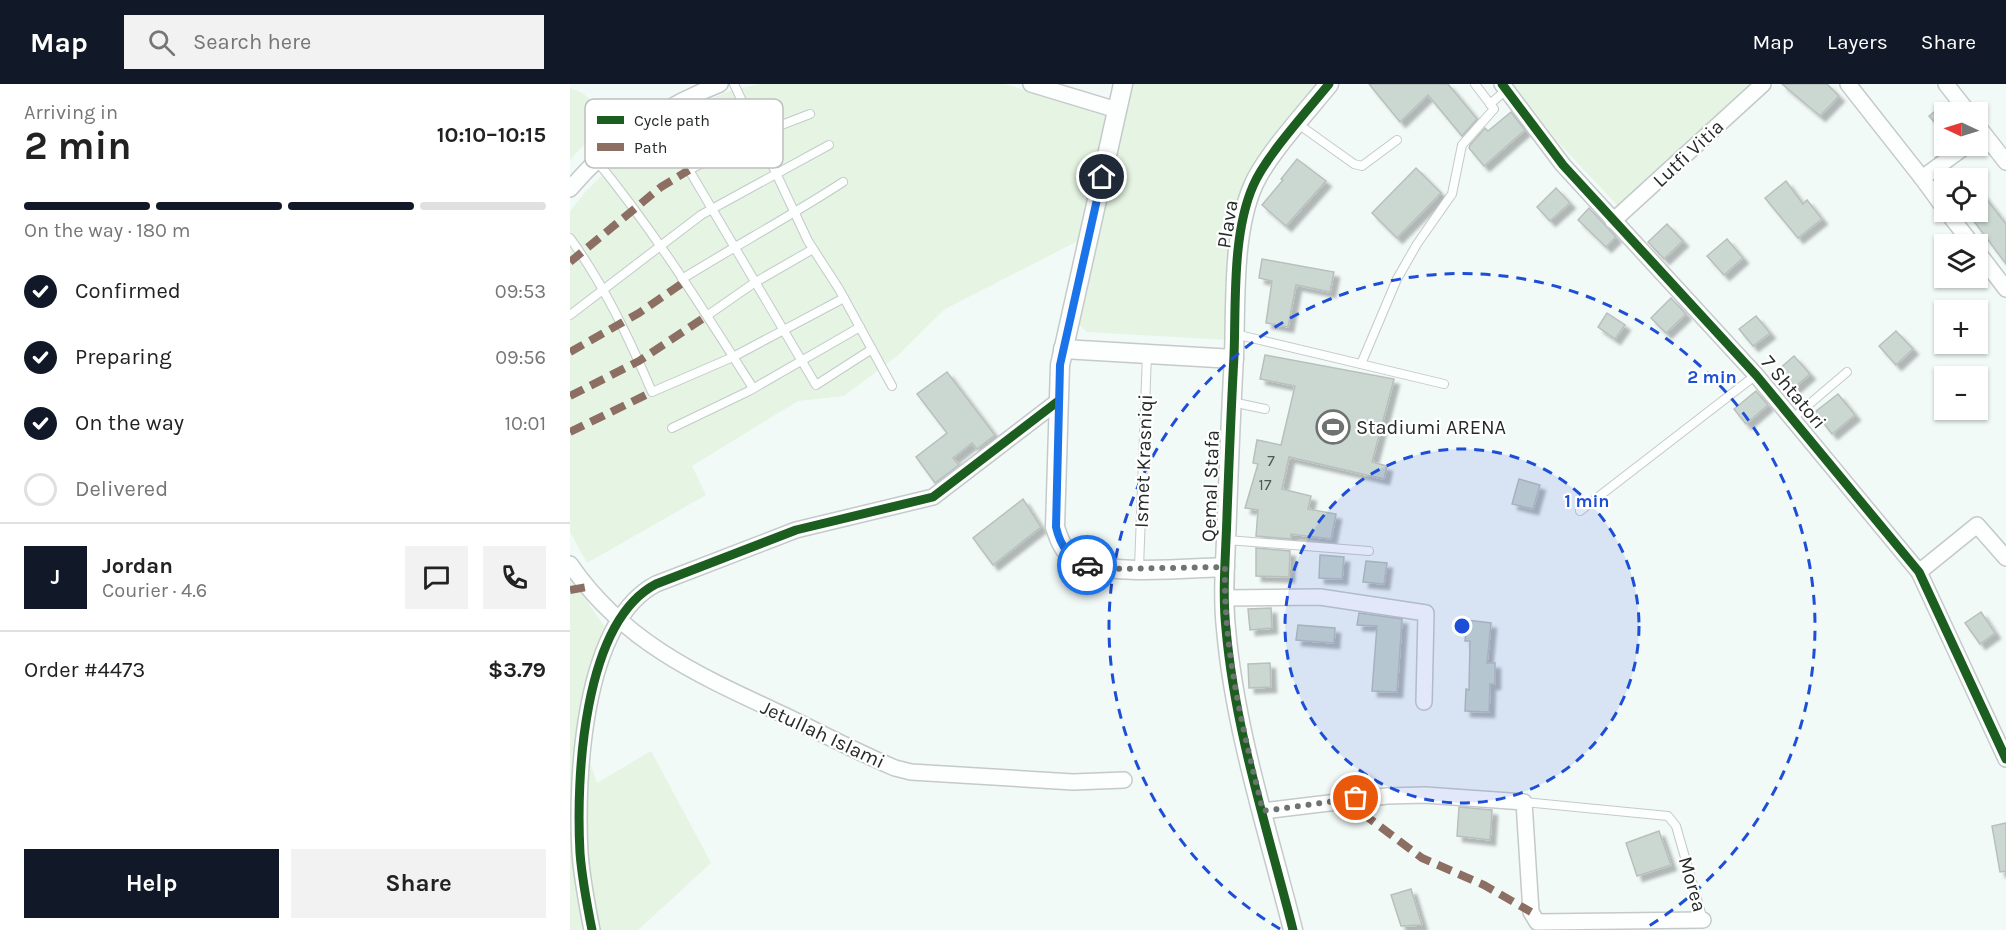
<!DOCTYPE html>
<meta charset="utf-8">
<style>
:root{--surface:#fff;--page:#f2f2f2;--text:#222;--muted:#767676;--line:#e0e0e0;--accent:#111827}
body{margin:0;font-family:Karla,sans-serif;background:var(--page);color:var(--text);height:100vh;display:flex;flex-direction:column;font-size:22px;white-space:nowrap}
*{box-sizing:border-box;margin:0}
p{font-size:20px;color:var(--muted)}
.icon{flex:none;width:33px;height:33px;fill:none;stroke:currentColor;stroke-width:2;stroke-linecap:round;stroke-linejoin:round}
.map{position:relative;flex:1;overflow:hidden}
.side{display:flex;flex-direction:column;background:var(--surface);width:570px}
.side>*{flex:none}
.needle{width:39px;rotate:274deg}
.tools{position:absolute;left:1364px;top:18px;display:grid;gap:12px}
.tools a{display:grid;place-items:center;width:54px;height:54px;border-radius:0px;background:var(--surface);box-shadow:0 2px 4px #0004;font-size:30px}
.pin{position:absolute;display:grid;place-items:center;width:51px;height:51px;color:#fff;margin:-26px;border:3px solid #fff;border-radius:50%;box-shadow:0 2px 6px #0007}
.courier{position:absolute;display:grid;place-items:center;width:60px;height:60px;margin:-30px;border:4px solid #1a73e8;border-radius:50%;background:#fff;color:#222;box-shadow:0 2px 8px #0007}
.head em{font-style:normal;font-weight:700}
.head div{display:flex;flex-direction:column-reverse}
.head{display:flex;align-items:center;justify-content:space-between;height:102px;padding:0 24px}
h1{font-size:39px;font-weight:700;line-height:45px}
.bar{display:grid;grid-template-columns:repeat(4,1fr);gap:9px 6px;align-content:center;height:72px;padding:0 24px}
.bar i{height:8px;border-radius:4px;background:var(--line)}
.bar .active{background:var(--accent)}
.bar p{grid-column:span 4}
.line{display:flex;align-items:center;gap:15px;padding:0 24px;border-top:2px solid var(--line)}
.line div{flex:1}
.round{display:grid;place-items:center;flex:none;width:63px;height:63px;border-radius:0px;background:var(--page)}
ol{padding:0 24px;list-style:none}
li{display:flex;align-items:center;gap:18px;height:66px}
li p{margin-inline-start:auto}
li .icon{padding:6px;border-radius:50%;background:var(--accent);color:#fff;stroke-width:4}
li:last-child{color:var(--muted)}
li i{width:33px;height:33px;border:3px solid var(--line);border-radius:50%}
.primary-button{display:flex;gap:12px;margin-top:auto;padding:12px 24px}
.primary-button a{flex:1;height:69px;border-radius:0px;background:var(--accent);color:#fff;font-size:24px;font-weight:700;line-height:69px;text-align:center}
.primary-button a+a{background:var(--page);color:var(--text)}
header{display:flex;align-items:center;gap:36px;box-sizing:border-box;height:84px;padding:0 30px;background:var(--accent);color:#fff}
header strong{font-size:28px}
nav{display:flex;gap:33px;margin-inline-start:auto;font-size:21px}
.search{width:420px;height:54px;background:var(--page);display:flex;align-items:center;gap:15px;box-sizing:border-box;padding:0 21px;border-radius:0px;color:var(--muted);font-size:22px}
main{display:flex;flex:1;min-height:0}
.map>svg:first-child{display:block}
.green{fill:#e5f4e3}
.building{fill:#cbd8d1;stroke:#b9bfbc;stroke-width:1.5;filter:url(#shadow)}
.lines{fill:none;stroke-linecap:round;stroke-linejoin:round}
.service-casing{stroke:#c4cac9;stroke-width:10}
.minor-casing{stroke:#c4cac9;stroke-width:18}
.tertiary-casing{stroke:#c4cac9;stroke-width:21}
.service{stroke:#fdfefe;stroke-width:8}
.minor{stroke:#fdfefe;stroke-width:15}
.tertiary{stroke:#fdfefe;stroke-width:18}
.quiet{stroke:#8d6e63;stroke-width:8;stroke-dasharray:15 8;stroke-linecap:butt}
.cycleway-casing{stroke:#fff;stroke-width:13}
.cycleway{stroke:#1b5e20;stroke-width:9}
.done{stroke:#6d7371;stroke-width:6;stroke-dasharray:0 10.8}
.route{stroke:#1a73e8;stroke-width:8}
.ring{fill:none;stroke:#1d4ed8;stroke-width:3;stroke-dasharray:10 8}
.labels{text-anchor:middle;stroke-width:4.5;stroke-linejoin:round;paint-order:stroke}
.number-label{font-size:16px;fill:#4f5653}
.street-label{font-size:20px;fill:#262b29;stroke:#fff}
.poi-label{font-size:20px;fill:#262b29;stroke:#fff;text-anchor:start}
.key{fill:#fff;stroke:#bebfbf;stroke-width:1.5}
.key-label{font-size:16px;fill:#262b29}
.centre{fill:#1d4ed8;stroke:#fff;stroke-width:3}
.ring-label{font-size:18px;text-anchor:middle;font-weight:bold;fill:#1d4ed8;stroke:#fff;stroke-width:4.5;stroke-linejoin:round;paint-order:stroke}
</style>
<header>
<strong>Map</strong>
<div class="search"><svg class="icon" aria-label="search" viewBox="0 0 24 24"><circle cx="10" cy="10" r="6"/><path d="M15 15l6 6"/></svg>Search here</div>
<nav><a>Map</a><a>Layers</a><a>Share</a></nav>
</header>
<main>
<section class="side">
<div class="head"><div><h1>2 min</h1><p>Arriving in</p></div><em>10:10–10:15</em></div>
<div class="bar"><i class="active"></i><i class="active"></i><i class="active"></i><i></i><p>On the way · 180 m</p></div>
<ol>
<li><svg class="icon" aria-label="check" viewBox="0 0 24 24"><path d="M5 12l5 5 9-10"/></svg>Confirmed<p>09:53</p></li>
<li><svg class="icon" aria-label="check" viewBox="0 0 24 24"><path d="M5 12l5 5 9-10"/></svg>Preparing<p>09:56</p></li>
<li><svg class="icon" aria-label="check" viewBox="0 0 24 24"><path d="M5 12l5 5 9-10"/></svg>On the way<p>10:01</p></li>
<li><i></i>Delivered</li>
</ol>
<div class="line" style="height:108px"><b class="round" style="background:var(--accent);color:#fff">J</b><div><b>Jordan</b><p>Courier · 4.6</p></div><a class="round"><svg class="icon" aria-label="chat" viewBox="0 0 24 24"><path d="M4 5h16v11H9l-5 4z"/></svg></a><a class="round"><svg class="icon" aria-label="phone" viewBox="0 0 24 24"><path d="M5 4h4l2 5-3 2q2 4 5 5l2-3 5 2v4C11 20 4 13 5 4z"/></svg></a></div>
<div class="line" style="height:78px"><div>Order #4473</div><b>$3.79</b></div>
<div class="primary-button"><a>Help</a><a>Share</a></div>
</section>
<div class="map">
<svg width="1436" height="846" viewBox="0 0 1436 846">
<defs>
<filter id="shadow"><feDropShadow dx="5.5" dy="5.5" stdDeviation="1.5" flood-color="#0004"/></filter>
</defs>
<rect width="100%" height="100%" fill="#f2faf8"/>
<g class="green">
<path d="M191 0H434L536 30 510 156 375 225 327 272 274 312 228 317 122 382 136 411 17 479 0 448V128C26 87 114 22 160 7 170 4 181 2 191 0Z"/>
<path d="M559 0H748L684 87 658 256 517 248 508 240Z"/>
<path d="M943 0H1186L1048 122 986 56Z"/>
<path d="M0 4 11 8 40 32 0 76Z"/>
<path d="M0 494 35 543 8 644 27 699 81 667 141 779 68 846H0Z"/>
</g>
<g class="building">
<path d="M799 0H878L907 35 892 52 858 11 830 38Z"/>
<path d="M1212 0H1257L1269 12 1250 32Z"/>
<path d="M1374 20V49L1359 32Z"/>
<path d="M941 28 955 46 914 82 899 64 900 61 915 44 918 47Z"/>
<path d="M727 75 756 97 716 142 692 121 713 96 711 95Z"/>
<path d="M846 84 871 109 827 154 802 129Z"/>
<path d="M1216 97 1233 120 1237 116 1252 135 1228 154 1195 114Z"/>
<path d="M1407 103 1436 140V180L1397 128H1407Z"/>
<path d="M986 104 1000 119 980 137 967 123Z"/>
<path d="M1019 124 1046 153 1036 163 1008 136Z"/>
<path d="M1097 140 1113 157 1094 175 1078 158Z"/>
<path d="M1157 155 1173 174 1154 191 1137 172Z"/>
<path d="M692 175 764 188 760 208 726 201 718 243 696 239 702 197 689 194Z"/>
<path d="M1101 214 1116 230 1096 249 1081 234Z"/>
<path d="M1037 229 1055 241 1045 255 1028 243Z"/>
<path d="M1186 232 1200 249 1183 262 1169 245Z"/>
<path d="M1326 247 1343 265 1326 281 1309 262Z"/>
<path d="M695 271 824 295 802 378 817 382 814 395 719 373 712 405 741 412 738 425 766 430 761 455 721 450V455L686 452 688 426 675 424 688 380 683 379 687 356 711 361 725 302 690 295Z"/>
<path d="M1224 272 1240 290 1224 304 1208 286Z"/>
<path d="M377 288 425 351 407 365 402 359 383 374 389 381 365 399 346 373 377 349 347 310Z"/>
<path d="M1186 307 1198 321 1176 340 1164 325Z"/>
<path d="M1268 310 1285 331 1262 350 1245 328Z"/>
<path d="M949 395 970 401 963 425 942 420Z"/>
<path d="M453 415 471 443 423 481 403 454Z"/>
<path d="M686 464 720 467 719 493 686 492Z"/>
<path d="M750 471 774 473 772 495 749 494Z"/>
<path d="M796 477 817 479 814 500 793 498Z"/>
<path d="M701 524 702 544 680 546 678 525Z"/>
<path d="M1411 528 1425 549 1410 560 1395 539Z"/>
<path d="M789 529 832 535 827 608 802 607 807 542 787 541Z"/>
<path d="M897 536 921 539 917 579H925V600H920L919 628 895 627 896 605 899 606 900 557H895Z"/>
<path d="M728 541 765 544 764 559 726 556Z"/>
<path d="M700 579 701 603 679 604 678 580Z"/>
<path d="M889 723 922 726 920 756 887 752Z"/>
<path d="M1436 739V787L1430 788 1422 742Z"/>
<path d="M1089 747 1101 781 1067 792 1056 759Z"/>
<path d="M841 805 852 841 831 842 821 811Z"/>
</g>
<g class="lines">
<g class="service-casing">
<g id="service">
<path d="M164 0 238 157 269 205 322 302"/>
<path d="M920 20 936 6"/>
<path d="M86 30 246 301 302 265"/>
<path d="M728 40 784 80 792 82 827 56"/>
<path d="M26 76C85 148 134 227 183 304"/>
<path d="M119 86 188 50 240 30"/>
<path d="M0 154C34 201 59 254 82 308L163 273 274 214"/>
<path d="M112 195C165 162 221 132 273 98"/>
<path d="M0 231 131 131 259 61"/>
<path d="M138 231 184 199 243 165"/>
<path d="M665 250 874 300"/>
<path d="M791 280 827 195 847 160 882 110 892 61 924 25 905 0"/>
<path d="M662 318 695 325"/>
<path d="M1223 334 1277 288"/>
<path d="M102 344 179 307 290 243"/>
<path d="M1010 427 1186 291"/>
<path d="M657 456 799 467"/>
<path d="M569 484 577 270"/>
<path d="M954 718 1098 732 1106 742 1133 836"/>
</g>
</g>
<g class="minor-casing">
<g id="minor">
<path d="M461 0 547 26"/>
<path d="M932 0 993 81 1186 291 1349 488 1436 675"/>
<path d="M1278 0 1352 94 1396 62"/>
<path d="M1376 0 1398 28"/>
<path d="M1407 41 1436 78"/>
<path d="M1352 94 1374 124"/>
<path d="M0 105C41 56 91 23 150 0"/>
<path d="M1377 128 1402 160"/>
<path d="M1043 137 1193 0"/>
<path d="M1407 167 1436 205"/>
<path d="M0 480C54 559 130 592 214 631 251 649 287 668 325 684L341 688 503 698 554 696"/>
<path d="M1349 488 1407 441 1436 474"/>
<path d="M654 514 750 513 856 529 854 618"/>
<path d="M693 727 817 712 855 711 954 718 961 828 967 838 1133 836"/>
<path d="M22 846C17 821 12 795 10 769 6 696 12 539 86 500L226 446 363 413 487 318"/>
</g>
</g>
<g class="tertiary-casing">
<g id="tertiary">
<path d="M553 0 490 281 485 443C489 455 493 467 504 474 530 493 620 484 655 483"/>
<path d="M493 265 664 275"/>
<path d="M723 846C698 747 665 647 656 545 652 507 656 469 657 431 659 378 661 325 664 272 666 220 662 150 683 102 695 73 738 26 759 0"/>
</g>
</g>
<use href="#service" class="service"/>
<use href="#minor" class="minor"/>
<use href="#tertiary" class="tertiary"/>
<g class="quiet">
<path d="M0 178 91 103 119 86"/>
<path d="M0 268 69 229 114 198"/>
<path d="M0 312 69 277 138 231"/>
<path d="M0 348 82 308"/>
<path d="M0 506 17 503"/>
<path d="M792 729 852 774 914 801 961 828"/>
</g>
<g class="cycleway-casing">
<g id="cycleway">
<path d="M932 0 993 81 1186 291 1349 488 1436 675"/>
<path d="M22 846C17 821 12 795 10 769 6 696 12 539 86 500L226 446 363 413 487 318"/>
<path d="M723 846C698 747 665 647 656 545 652 507 656 469 657 431 659 378 661 325 664 272 666 220 662 150 683 102 695 73 738 26 759 0"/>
</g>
</g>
<use href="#cycleway" class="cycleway"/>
</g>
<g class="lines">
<path class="done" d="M517 481 542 485 655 483C653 567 673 646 693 727L786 714"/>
<path class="route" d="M517 481C499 475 490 461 486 443L490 281 532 93"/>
</g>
<circle cx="892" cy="542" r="177" fill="#1d4ed8" fill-opacity=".12"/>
<g class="ring">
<circle cx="892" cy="542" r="177"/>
<path d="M710 845A353 353 0 1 1 1074 845"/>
</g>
<defs>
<g id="stadium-ring" transform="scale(1.725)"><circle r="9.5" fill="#fff" stroke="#6d7371" stroke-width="1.5"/><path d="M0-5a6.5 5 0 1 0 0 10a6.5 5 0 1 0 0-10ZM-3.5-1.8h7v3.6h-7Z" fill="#6d7371"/></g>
</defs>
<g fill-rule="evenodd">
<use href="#stadium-ring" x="763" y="343"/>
</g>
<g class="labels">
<g class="number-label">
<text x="701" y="382">7</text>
<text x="695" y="406">17</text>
</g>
<g class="street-label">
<text transform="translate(1118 69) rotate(-43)" y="7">Lutfi Vitia</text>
<text transform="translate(657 140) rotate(-81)" y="7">Plava</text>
<text transform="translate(1224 308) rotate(50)" y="7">7 Shtatori</text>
<text transform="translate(573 377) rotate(-88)" y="7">Ismet Krasniqi</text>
<text transform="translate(640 402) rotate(-88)" y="7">Qemal Stafa</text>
<text transform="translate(253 650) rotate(25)" y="7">Jetullah Islami</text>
<text transform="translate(1123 800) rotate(74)" y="7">Morea</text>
</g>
<g class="poi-label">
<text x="786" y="350">Stadiumi ARENA</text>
</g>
</g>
<rect x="15" y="15" width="198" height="69" rx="9" class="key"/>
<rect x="27" y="32" width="27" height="8" fill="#1b5e20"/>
<rect x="27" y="59" width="27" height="8" fill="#8d6e63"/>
<g class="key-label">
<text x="64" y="42">Cycle path</text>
<text x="64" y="69">Path</text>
</g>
<circle cx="892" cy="542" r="9" class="centre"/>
<g class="ring-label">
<text x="1142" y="299">2 min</text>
<text x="1017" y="423">1 min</text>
</g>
</svg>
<div class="tools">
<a><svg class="needle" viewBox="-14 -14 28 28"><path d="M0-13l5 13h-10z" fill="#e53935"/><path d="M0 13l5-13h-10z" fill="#767676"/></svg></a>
<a><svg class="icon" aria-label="locate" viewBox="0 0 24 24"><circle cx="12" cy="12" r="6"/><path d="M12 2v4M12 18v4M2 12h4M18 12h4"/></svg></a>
<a><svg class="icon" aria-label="layers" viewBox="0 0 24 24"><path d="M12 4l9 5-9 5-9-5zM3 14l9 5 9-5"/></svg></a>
<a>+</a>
<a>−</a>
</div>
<div class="pin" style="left:786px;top:714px;background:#ea580c"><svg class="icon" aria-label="bag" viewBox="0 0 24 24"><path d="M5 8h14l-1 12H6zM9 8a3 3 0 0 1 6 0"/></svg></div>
<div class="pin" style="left:532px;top:93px;background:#1f2937"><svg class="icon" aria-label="home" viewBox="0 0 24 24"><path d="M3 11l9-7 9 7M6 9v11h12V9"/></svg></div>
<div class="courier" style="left:517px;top:481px"><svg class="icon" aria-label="car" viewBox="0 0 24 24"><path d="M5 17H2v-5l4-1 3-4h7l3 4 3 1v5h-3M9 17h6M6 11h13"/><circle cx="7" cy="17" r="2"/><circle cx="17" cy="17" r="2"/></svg></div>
</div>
</main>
